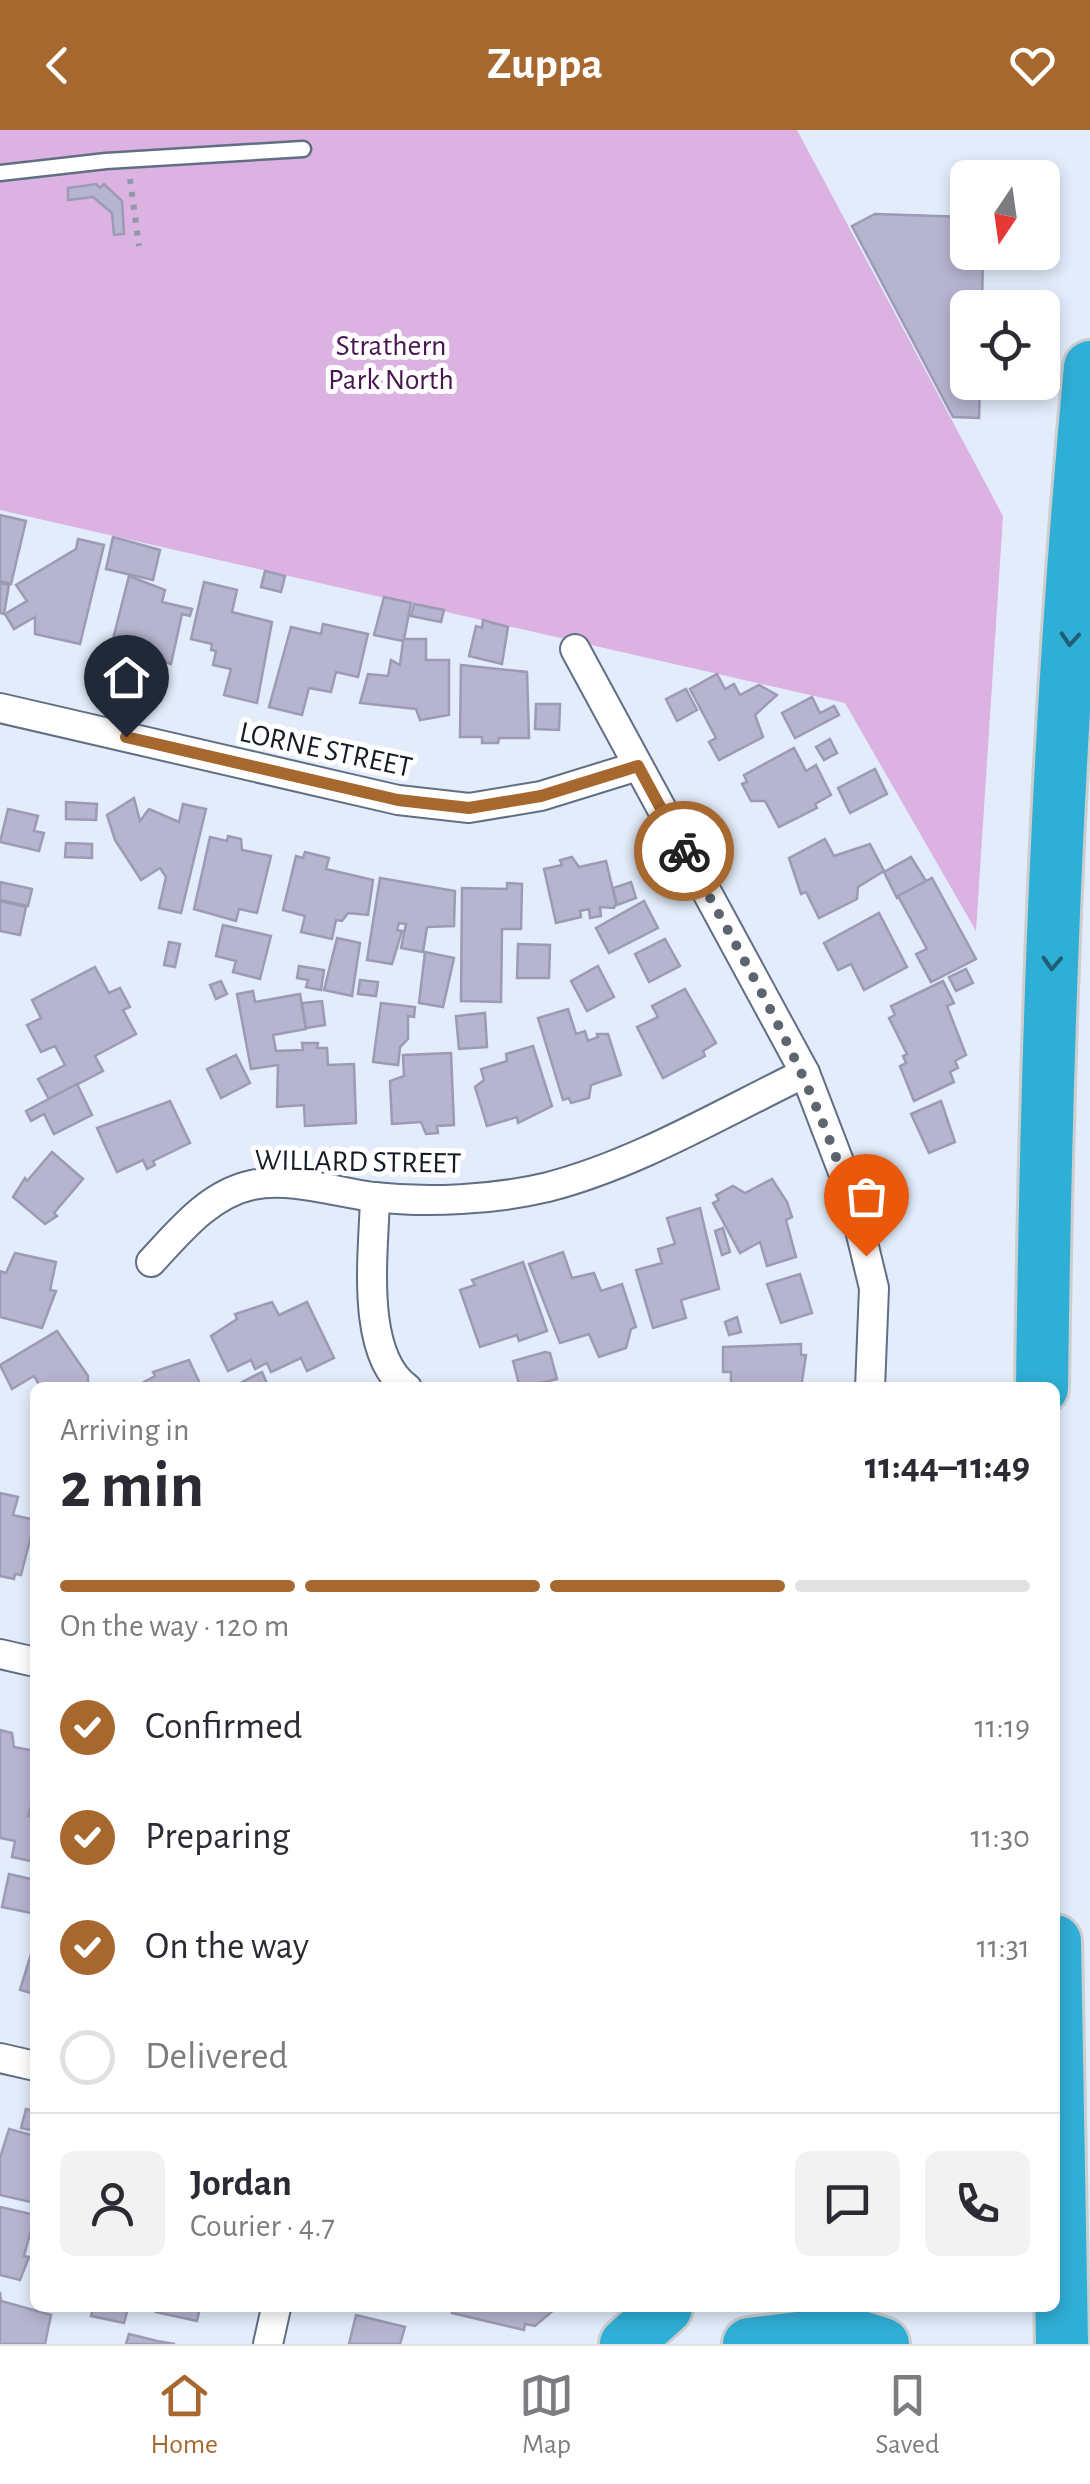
<!DOCTYPE html>
<meta charset="utf-8">
<style>
:root{--surface:#fff;--page:#f2f2f3;--text:#2b2b33;--muted:#7c7c81;--line:#e1e1e2;--accent:#a7682f}
body{margin:0;font-family:"Alegreya Sans",sans-serif;background:var(--page);color:var(--text);height:100vh;display:flex;flex-direction:column;font-size:38px;white-space:nowrap}
*{box-sizing:border-box;margin:0}
p{font-size:32px;color:var(--muted)}
.icon{flex:none;width:55px;height:55px;fill:none;stroke:currentColor;stroke-width:2;stroke-linecap:round;stroke-linejoin:round}
.map{position:relative;flex:1;overflow:hidden}
.drawer{position:absolute;left:30px;top:1252px;width:1030px;height:930px;display:flex;flex-direction:column;background:var(--surface);border-radius:15px;box-shadow:0 5px 15px #0003}
.drawer>*{flex:none}
.needle{width:65px;rotate:193deg}
.fabs{position:absolute;left:950px;top:30px;display:grid;gap:20px}
.fabs a{display:grid;place-items:center;width:110px;height:110px;border-radius:15px;background:var(--surface);box-shadow:0 5px 15px #0003;font-size:50px}
.pin{position:absolute;display:grid;place-items:center;width:85px;height:85px;color:#fff;margin:-102px -42px;border-radius:50% 50% 50% 0;rotate:-45deg;box-shadow:0 0 10px #0007}
.pin .icon{rotate:45deg}
.courier{position:absolute;display:grid;place-items:center;width:100px;height:100px;margin:-50px;border:8px solid #a7682f;border-radius:50%;background:#fff;color:#222;box-shadow:0 2px 12px #0007}
.headline em{font-style:normal;font-weight:700}
.headline div{display:flex;flex-direction:column-reverse}
.headline{display:flex;align-items:center;justify-content:space-between;height:170px;padding:0 30px}
h1{font-size:65px;font-weight:700;line-height:75px}
.bar{display:grid;grid-template-columns:repeat(4,1fr);gap:15px 10px;align-content:center;height:120px;padding:0 30px}
.bar i{height:12px;border-radius:8px;background:var(--line)}
.bar .current{background:var(--accent)}
.bar p{grid-column:span 4}
.line{display:flex;align-items:center;gap:25px;padding:0 30px;border-top:2px solid var(--line)}
.line div{flex:1}
.round{display:grid;place-items:center;flex:none;width:105px;height:105px;border-radius:15px;background:var(--page)}
ol{padding:0 30px;list-style:none}
li{display:flex;align-items:center;gap:30px;height:110px}
li p{margin-inline-start:auto}
li .icon{padding:10px;border-radius:50%;background:var(--accent);color:#fff;stroke-width:4}
li:last-child{color:var(--muted)}
li i{width:55px;height:55px;border:5px solid var(--line);border-radius:50%}
header{display:flex;justify-content:space-between;align-items:center;height:130px;padding:0 30px;background:var(--accent);color:#fff;font-size:45px;font-weight:700}
.menu{display:flex;justify-content:space-around;align-items:center;height:140px;border-top:2px solid var(--line);background:var(--surface);font-size:28px;color:var(--muted)}
.menu a{display:grid;justify-items:center;gap:5px}
.menu .current{color:var(--accent)}
.map>svg:first-child{display:block}
.green{fill:#dbb2e1}
.building{fill:#b6b4cf;stroke:#9c9ab4;stroke-width:2.5}
.lines{fill:none;stroke-linecap:round;stroke-linejoin:round}
.service-casing{stroke:#606f84;stroke-width:19}
.minor-casing{stroke:#606f84;stroke-width:32}
.motorway-casing{stroke:#cccdcf;stroke-width:58}
.path{stroke:#9099a5;stroke-width:6;stroke-dasharray:5 8;stroke-linecap:butt}
.service{stroke:#fff;stroke-width:14}
.minor{stroke:#fff;stroke-width:28}
.motorway{stroke:#2faed6;stroke-width:52}
.oneway{stroke:#215e75}
.done{stroke:#5d6570;stroke-width:10;stroke-dasharray:0 18}
.route{stroke:#a7682f;stroke-width:12}
.labels{text-anchor:middle;stroke-width:10;stroke-linejoin:round;paint-order:stroke}
.park-label{font-size:30px;fill:#481650;stroke:#fff}
.street-label{font-size:30px;fill:#161c25;stroke:#fff}
</style>
<header><svg class="icon" aria-label="back" viewBox="0 0 24 24"><path d="M15 5l-7 7 7 7"/></svg>Zuppa<svg class="icon" aria-label="heart" viewBox="0 0 24 24"><path d="M12 20l-8-8c-3-5 5-10 8-4 3-6 11-1 8 4z"/></svg></header>
<div class="map">
<svg width="1090" height="2214" viewBox="0 0 1090 2214">
<rect width="100%" height="100%" fill="#e2ecfb"/>
<path class="green" d="M0 0H797L1003 386 976 801 845 573 0 380Z"/>
<g class="building">
<path d="M96 54 100 58 104 54 122 71 124 104 114 105 112 83 93 67 68 70V58Z"/>
<path d="M875 84 968 87V122H983L982 178H968V252H980L979 288 953 287 852 96Z"/>
<path d="M0 385 26 391 11 454 0 451Z"/>
<path d="M113 407 160 420 153 450 106 439Z"/>
<path d="M78 409 104 415 80 514 35 504V487L14 499 5 484 27 471 16 455 76 419Z"/>
<path d="M265 441 285 446 281 462 261 457Z"/>
<path d="M129 446 165 460 162 472 192 479 190 486 182 484 171 534 165 532 163 542 145 538 143 520 112 513Z"/>
<path d="M204 452 237 460 232 482 272 492 257 573 224 565 231 539 213 535 216 521 211 520 212 514 191 509Z"/>
<path d="M0 453 9 455 4 484 0 483Z"/>
<path d="M384 467 411 473 404 509H426V530H449V585L420 590 416 579 360 573 368 544 388 546 391 530 400 535 403 511 374 505Z"/>
<path d="M414 474 444 480 441 492 411 486Z"/>
<path d="M483 490 508 497 502 534 469 526 476 496 482 498Z"/>
<path d="M323 494 368 504 358 547 336 542 331 562 309 558 302 585 269 577 291 497 321 504Z"/>
<path d="M461 535 527 542 529 608H499L498 613H482V607H460Z"/>
<path d="M717 544 725 559 734 554 740 565 759 555 777 565 755 585 763 607 719 630 709 612 716 608 690 559Z"/>
<path d="M686 559 697 580 677 591 666 569Z"/>
<path d="M812 567 820 583 834 576 839 585 795 608 782 583Z"/>
<path d="M536 574H560L559 600 535 599Z"/>
<path d="M830 609 837 623 824 630 816 617Z"/>
<path d="M794 618 806 641 816 635 831 665 815 674 817 678 779 697 765 671H751L742 654 747 652 744 645Z"/>
<path d="M875 639 887 664 850 683 838 658Z"/>
<path d="M134 668 140 691 149 679 179 692 183 674 206 679 181 783 159 778 166 747 160 738 141 750 115 710 107 685Z"/>
<path d="M66 672 97 674 96 690 66 689Z"/>
<path d="M8 679 38 686 34 701 44 703 39 721 0 712Z"/>
<path d="M228 706 241 709 242 720 271 726 257 783 239 779 236 791 194 779 210 707 227 711Z"/>
<path d="M825 709 834 726 870 714 884 741 858 757 857 769 819 788 806 762 801 764 789 728Z"/>
<path d="M66 713 92 714V728L65 727Z"/>
<path d="M305 722 329 728 326 739 373 750 368 785 348 783 342 791 336 790 332 809 301 802 305 786 283 780 296 726 303 728Z"/>
<path d="M572 727 579 737 606 731 616 773 614 778 600 777 601 786 590 788 589 779 580 781 581 787 556 793 544 739 562 735 560 730Z"/>
<path d="M911 727 926 751 897 768 884 742Z"/>
<path d="M380 748 455 761 454 796 427 797 423 822 401 818 406 794 399 793 397 800 402 801 392 834 367 830Z"/>
<path d="M932 748 976 829 931 852 916 824 927 819 898 766Z"/>
<path d="M0 752 32 759 28 776 0 770Z"/>
<path d="M631 752 636 768 617 775 613 758Z"/>
<path d="M507 753 522 754 521 799H502L501 872 461 871 462 758 507 759Z"/>
<path d="M0 771 26 777 20 805 0 801Z"/>
<path d="M644 771 658 798 609 823 596 798Z"/>
<path d="M879 783 907 837 864 860 851 834 838 840 824 813Z"/>
<path d="M223 795 271 806 260 849 233 842 236 831 216 826Z"/>
<path d="M337 808 360 813 352 866 324 860Z"/>
<path d="M665 809 680 836 649 852 635 824Z"/>
<path d="M169 812 180 814 175 837 164 835Z"/>
<path d="M518 814 550 815 549 848H517Z"/>
<path d="M425 822 454 828 443 877 419 873Z"/>
<path d="M299 836 324 840 321 860 306 857 308 850 297 848Z"/>
<path d="M598 836 614 867 587 881 571 851Z"/>
<path d="M95 837 109 863 120 858 130 877 123 880 136 904 95 926 103 941 49 969 38 949 65 935 55 916 41 922 27 895 41 888 32 870Z"/>
<path d="M966 839 973 853 956 861 949 847Z"/>
<path d="M360 850 378 852 376 866 358 864Z"/>
<path d="M221 851 227 864 216 869 210 855Z"/>
<path d="M943 851 954 873 947 876 966 925 955 931 958 938 950 942 954 952 914 971 900 936 906 933 903 926 907 924 889 888 895 885 891 876Z"/>
<path d="M685 859 716 913 703 921 705 926 663 948 637 897 658 887 652 876Z"/>
<path d="M253 861 255 872 300 864 306 899 273 905 276 921 303 920 302 913H318L317 918H327L328 935 354 934 356 993 305 996 304 975 277 977 278 935 251 939 237 864Z"/>
<path d="M322 871 325 895 306 898 302 873Z"/>
<path d="M381 873 415 877 414 887 408 886V909L400 917 398 935 373 932Z"/>
<path d="M568 879 576 904 585 901 588 911 598 907 597 904H608L621 945 591 955 589 968 571 973 569 968 563 970 538 888Z"/>
<path d="M485 883 487 917 459 919 456 886Z"/>
<path d="M533 916 552 976 518 993 517 987 487 996 475 957 484 950 481 939 507 931 506 924Z"/>
<path d="M451 923 454 995 437 996 438 1003 426 1004 421 992 392 994 390 951 404 946 403 925Z"/>
<path d="M236 925 250 953 221 968 207 939Z"/>
<path d="M77 954 92 985 54 1004 44 984 31 991 26 981Z"/>
<path d="M170 971 190 1013 153 1031 155 1035 147 1039 143 1030 117 1042 97 998Z"/>
<path d="M941 971 955 1012 929 1023 911 984Z"/>
<path d="M52 1022 83 1049 54 1083 57 1086 45 1094 13 1067 25 1048 27 1051Z"/>
<path d="M772 1049 787 1072 792 1087 786 1090 796 1127 767 1136 760 1112 740 1123 713 1073 719 1070 716 1065 733 1056 745 1063Z"/>
<path d="M700 1078 719 1159 681 1170 686 1188 653 1198 636 1140 662 1133 658 1119 675 1114 667 1088Z"/>
<path d="M723 1098 730 1122 722 1125 715 1101Z"/>
<path d="M563 1122 572 1148 594 1143 601 1161 622 1154 636 1197 631 1199 626 1218 599 1227 589 1204 560 1213 529 1134Z"/>
<path d="M15 1123 56 1132 50 1160 56 1161 42 1198 0 1187V1141L6 1143Z"/>
<path d="M523 1132 547 1201 519 1211 517 1205 480 1217 460 1160 475 1155 472 1150Z"/>
<path d="M800 1144 812 1183 781 1193 767 1154Z"/>
<path d="M272 1172 279 1185 307 1172 334 1228 307 1241 301 1228 271 1242 267 1233 255 1239 251 1230 228 1241 211 1206 237 1189 235 1184Z"/>
<path d="M737 1187 741 1202 729 1205 725 1192Z"/>
<path d="M57 1201 88 1246V1253L81 1258H41L34 1246 12 1259 0 1235Z"/>
<path d="M801 1214V1225H806L801 1258H731V1242H723V1217Z"/>
<path d="M545 1222 550 1223 557 1249 520 1258 513 1231Z"/>
<path d="M189 1230 202 1258H133L155 1246 153 1242Z"/>
<path d="M262 1242 269 1258H245L242 1252Z"/>
<path d="M0 1363 18 1367 13 1385 35 1390 21 1445 15 1444 14 1449 0 1446Z"/>
<path d="M0 1600 12 1603 14 1617 35 1621V1663L28 1686 35 1688V1732L12 1727 15 1711 0 1708Z"/>
<path d="M9 1744 35 1750 31 1783 2 1777Z"/>
<path d="M35 1811V1864L20 1860Z"/>
<path d="M26 1979 35 1981V2001L21 1998Z"/>
<path d="M9 1999 35 2006V2073L0 2065V2028Z"/>
<path d="M0 2077 35 2085 24 2126 29 2127 20 2150 0 2145Z"/>
<path d="M0 2162 1 2171 51 2185 45 2214H0Z"/>
<path d="M93 2178H128L124 2193 91 2186Z"/>
<path d="M157 2178H156H200L197 2191 156 2182Z"/>
<path d="M453 2178H556L535 2196 525 2194 524 2200 452 2183Z"/>
<path d="M356 2185 405 2197 400 2214H349Z"/>
<path d="M129 2204 157 2211 175 2214H126Z"/>
</g>
<g class="lines">
<g class="service-casing">
<path id="service" d="M0 43 106 31 303 19"/>
</g>
<g class="minor-casing">
<g id="minor">
<path d="M575 519 805 943 851 1063 874 1158 870 1258"/>
<path d="M0 578 398 670 469 678 541 666 638 636"/>
<path d="M375 1067C374 1120 359 1223 407 1258"/>
<path d="M151 1132C179 1102 209 1064 252 1055 291 1047 335 1062 373 1067 428 1073 494 1070 548 1057 637 1034 722 983 805 943"/>
<path d="M0 1524 35 1532"/>
<path d="M0 1928 35 1936"/>
<path d="M268 2214 276 2178"/>
</g>
</g>
<g class="motorway-casing">
<g id="motorway">
<path d="M1042 1258C1046 917 1058 576 1090 237"/>
<path d="M1055 1811 1062 2214"/>
<path d="M626 2214 666 2178"/>
<path d="M749 2214 845 2202 883 2214"/>
</g>
</g>
<path class="path" d="M130 49 139 116"/>
<use href="#service" class="service"/>
<use href="#minor" class="minor"/>
<use href="#motorway" class="motorway"/>
</g>
<defs><path id="oneway-chevron" d="M-2-3.5L2.5 0L-2 3.5" fill="none" stroke-width="1.6" stroke-linecap="round" stroke-linejoin="round" transform="scale(2.5)"/></defs>
<g class="oneway">
<use href="#oneway-chevron" transform="translate(1070 509) rotate(94)"/>
<use href="#oneway-chevron" transform="translate(1052 833) rotate(93)"/>
</g>
<g class="lines">
<path class="done" d="M684 721C759 857 829 974 866 1126"/>
<path class="route" d="M126 607 398 670 469 678 541 666 638 636 684 721"/>
</g>
<g class="labels">
<g class="park-label">
<text x="391" y="225">Strathern<tspan x="391" dy="34">Park North</tspan></text>
</g>
<g class="street-label">
<text transform="translate(326 619) rotate(12)" y="10">LORNE STREET</text>
<text transform="translate(358 1031) rotate(1)" y="10">WILLARD STREET</text>
</g>
</g>
</svg>
<div class="fabs">
<a><svg class="needle" viewBox="-14 -14 28 28"><path d="M0-13l5 13h-10z" fill="#e53935"/><path d="M0 13l5-13h-10z" fill="#7c7c81"/></svg></a>
<a><svg class="icon" aria-label="locate" viewBox="0 0 24 24"><circle cx="12" cy="12" r="6"/><path d="M12 2v4M12 18v4M2 12h4M18 12h4"/></svg></a>
</div>
<div class="pin" style="left:866px;top:1126px;background:#ea580c"><svg class="icon" aria-label="bag" viewBox="0 0 24 24"><path d="M5 8h14l-1 12H6zM9 8a3 3 0 0 1 6 0"/></svg></div>
<div class="pin" style="left:126px;top:607px;background:#1f2937"><svg class="icon" aria-label="home" viewBox="0 0 24 24"><path d="M3 11l9-7 9 7M6 9v11h12V9"/></svg></div>
<div class="courier" style="left:684px;top:721px"><svg class="icon" aria-label="bike" viewBox="0 0 24 24"><circle cx="6" cy="16" r="4"/><circle cx="18" cy="16" r="4"/><path d="M6 16l4-8h5l3 8M10 8l3 8H6M13 5h3"/></svg></div>
<section class="drawer">
<div class="headline"><div><h1>2 min</h1><p>Arriving in</p></div><em>11:44–11:49</em></div>
<div class="bar"><i class="current"></i><i class="current"></i><i class="current"></i><i></i><p>On the way · 120 m</p></div>
<ol>
<li><svg class="icon" aria-label="check" viewBox="0 0 24 24"><path d="M5 12l5 5 9-10"/></svg>Confirmed<p>11:19</p></li>
<li><svg class="icon" aria-label="check" viewBox="0 0 24 24"><path d="M5 12l5 5 9-10"/></svg>Preparing<p>11:30</p></li>
<li><svg class="icon" aria-label="check" viewBox="0 0 24 24"><path d="M5 12l5 5 9-10"/></svg>On the way<p>11:31</p></li>
<li><i></i>Delivered</li>
</ol>
<div class="line" style="height:180px"><a class="round"><svg class="icon" aria-label="person" viewBox="0 0 24 24"><circle cx="12" cy="8" r="4"/><path d="M4 21q1-7 8-7t8 7"/></svg></a><div><b>Jordan</b><p>Courier · 4.7</p></div><a class="round"><svg class="icon" aria-label="chat" viewBox="0 0 24 24"><path d="M4 5h16v11H9l-5 4z"/></svg></a><a class="round"><svg class="icon" aria-label="phone" viewBox="0 0 24 24"><path d="M5 4h4l2 5-3 2q2 4 5 5l2-3 5 2v4C11 20 4 13 5 4z"/></svg></a></div>
</section>
</div>
<nav class="menu">
<a class="current"><svg class="icon" aria-label="home" viewBox="0 0 24 24"><path d="M3 11l9-7 9 7M6 9v11h12V9"/></svg>Home</a>
<a><svg class="icon" aria-label="map" viewBox="0 0 24 24"><path d="M3 6l6-2 6 2 6-2v14l-6 2-6-2-6 2zM9 4v14M15 6v14"/></svg>Map</a>
<a><svg class="icon" aria-label="saved" viewBox="0 0 24 24"><path d="M7 4h10v16l-5-4-5 4z"/></svg>Saved</a>
</nav>
